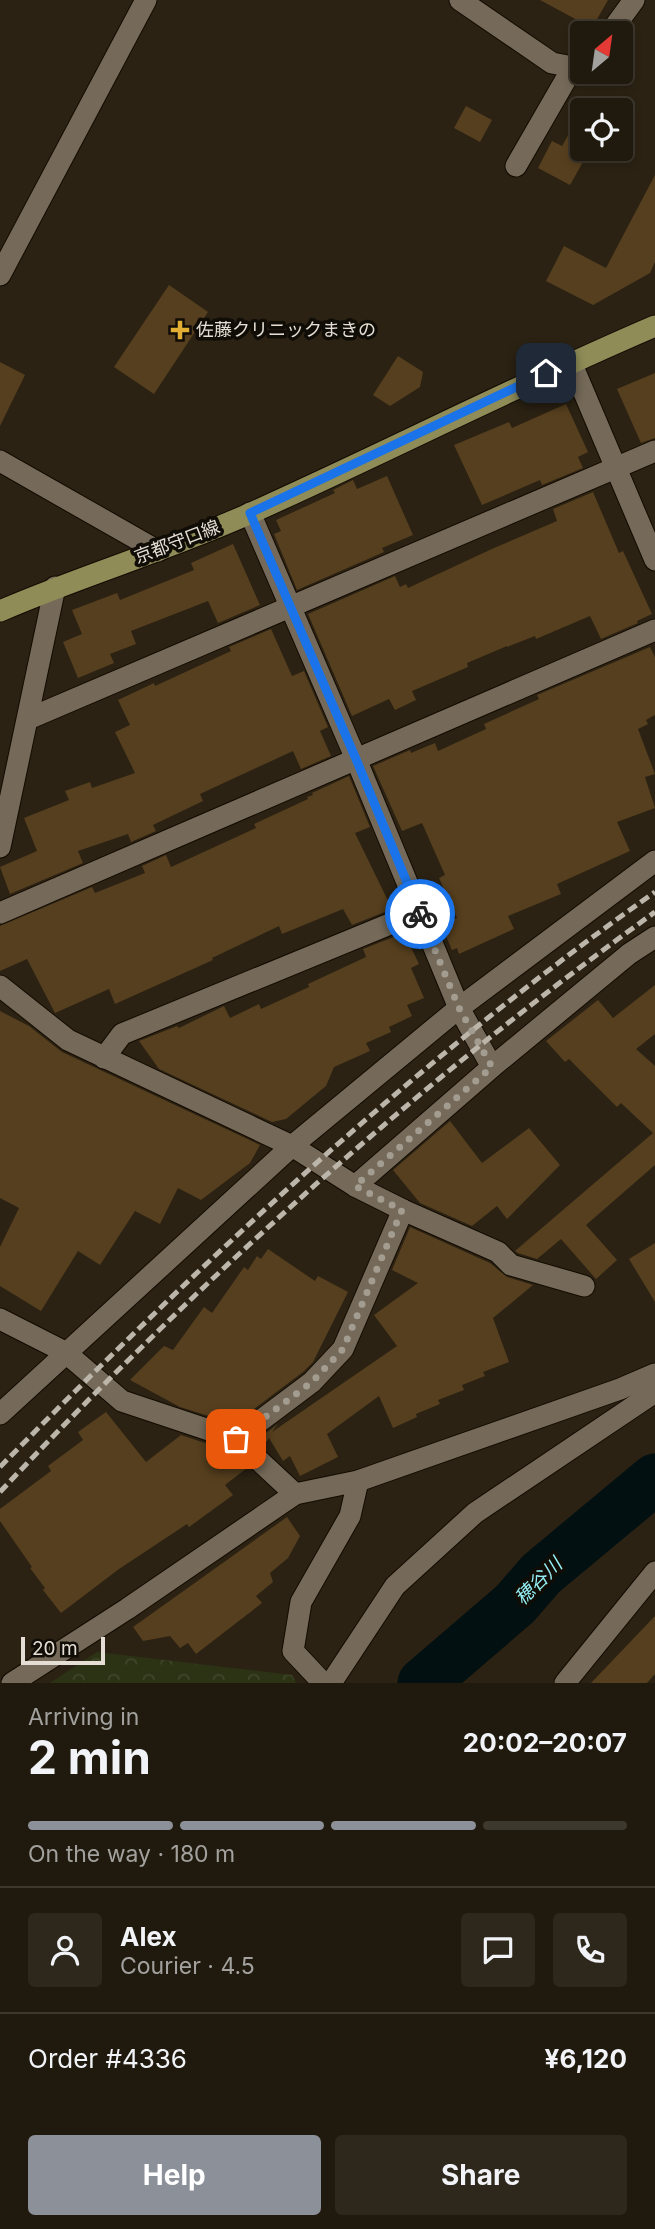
<!DOCTYPE html>
<meta charset="utf-8">
<style>
:root{--surface:#201a0e;--page:#2d271c;--text:#f1f3f6;--muted:#a2a19e;--line:#3d382e;--accent:#8c9099}
body{margin:0;font-family:Inter,"Noto Sans JP",sans-serif;background:var(--page);color:var(--text);height:100vh;display:flex;flex-direction:column;font-size:26px;white-space:nowrap}
*{box-sizing:border-box;margin:0}
p{font-size:23px;color:var(--muted)}
.icon{flex:none;width:38px;height:38px;fill:none;stroke:currentColor;stroke-width:2;stroke-linecap:round;stroke-linejoin:round}
.map{position:relative;height:1683px;overflow:hidden}
.sheet{display:flex;flex-direction:column;background:var(--surface);flex:1}
.sheet>*{flex:none}
.needle{width:46px;rotate:29deg}
.tools{position:absolute;left:570px;top:21px;display:grid;gap:14px}
.tools a{display:grid;place-items:center;width:63px;height:63px;border-radius:7px;background:var(--surface);box-shadow:0 4px 10px #0003,0 0 0 2px var(--line);font-size:35px}
.scale{position:absolute;left:21px;bottom:18px;width:84px;box-sizing:border-box;padding-left:7px;border:4px solid #e4ded4;border-top:0;font-size:19px;line-height:24px;white-space:nowrap;color:#e4ded4;-webkit-text-stroke:5px #100c06;paint-order:stroke}
.pin{position:absolute;display:grid;place-items:center;width:60px;height:60px;color:#fff;margin:-30px;border-radius:14px;box-shadow:0 4px 10px #0006}
.courier{position:absolute;display:grid;place-items:center;width:70px;height:70px;margin:-35px;border:5px solid #1a73e8;border-radius:50%;background:#fff;color:#222;box-shadow:0 2px 9px #0007}
.headline em{font-style:normal;font-weight:700}
.headline div{display:flex;flex-direction:column-reverse}
.headline{display:flex;align-items:center;justify-content:space-between;height:119px;padding:0 28px}
h1{font-size:46px;font-weight:700;line-height:52px}
.bar{display:grid;grid-template-columns:repeat(4,1fr);gap:10px 7px;align-content:center;height:84px;padding:0 28px}
.bar i{height:9px;border-radius:5px;background:var(--line)}
.bar .active{background:var(--accent)}
.bar p{grid-column:span 4}
.line{display:flex;align-items:center;gap:18px;padding:0 28px;border-top:2px solid var(--line)}
.line div{flex:1}
.round{display:grid;place-items:center;flex:none;width:74px;height:74px;border-radius:7px;background:var(--page)}
.action{display:flex;gap:14px;margin-top:auto;padding:14px 28px}
.action a{flex:1;height:80px;border-radius:7px;background:var(--accent);color:#fff;font-size:28px;font-weight:700;line-height:80px;text-align:center}
.action a+a{background:var(--page);color:var(--text)}
.map>svg:first-child{display:block}
.park{fill:url(#park-crowns)}
.lines{fill:none;stroke-linecap:round;stroke-linejoin:round}
.river{stroke:#021011;stroke-width:51}
.building{fill:#563f1e}
.minor-casing{stroke:#130b01;stroke-width:23}
.major-casing{stroke:#130b01;stroke-width:23}
.minor{stroke:#756a59;stroke-width:21}
.major{stroke:#8f8c58;stroke-width:21}
.rail{stroke:#bcb5aa;stroke-width:5;stroke-dasharray:10 5;stroke-linecap:butt}
.done{stroke:#a39c90;stroke-width:7;stroke-dasharray:0 12.6}
.route{stroke:#1a73e8;stroke-width:9}
.poi-dot{fill:#e2af34;stroke:#100c06;stroke-width:2.5}
.labels{text-anchor:middle;stroke-width:7;stroke-linejoin:round;paint-order:stroke}
.poi-label{font-size:18px;fill:#e4ded4;stroke:#100c06;text-anchor:start}
.street-label{font-size:18px;fill:#e4ded4;stroke:#100c06}
.water-label{font-size:19px;font-style:italic;fill:#94eff5;stroke:#100c06}
</style>
<div class="map">
<svg width="655" height="1683" viewBox="0 0 655 1683">
<defs>
<pattern id="park-crowns" width="20" height="18" patternUnits="userSpaceOnUse" patternTransform="scale(1.75)"><rect width="20" height="18" fill="#2c3214"/><path d="M2 6a3 3 0 1 1 6 0M12 15a3 3 0 1 1 6 0" fill="none" stroke="#40462a"/></pattern>
</defs>
<rect width="100%" height="100%" fill="#2b2213"/>
<path class="park" d="M97 1652 292 1675 296 1683H50Z"/>
<g class="lines">
<path class="river" d="M423 1683 515 1604 541 1574 655 1479"/>
</g>
<g class="building">
<path d="M540 0H608L592 28Z"/>
<path d="M466 106 492 120 480 142 454 128Z"/>
<path d="M583 109V162L570 185 538 168 552 141 562 146Z"/>
<path d="M655 175V262L650 273 593 305 546 281 564 246 606 268Z"/>
<path d="M169 285 208 312 154 394 114 367Z"/>
<path d="M398 356 423 372 420 387 390 406 373 395Z"/>
<path d="M0 362 25 375 0 426Z"/>
<path d="M655 373V438L641 443 617 389Z"/>
<path d="M566 404 588 452 578 457 583 468 542 485 540 480 482 505 454 445 509 422 512 428Z"/>
<path d="M387 476 413 535 382 548 384 552 297 590 274 534 281 531 276 520 335 493 333 490 353 480 357 489Z"/>
<path d="M593 492 619 553 623 551 652 614 637 621 638 623 601 639 590 616 536 639 535 636 507 647V646L467 663 468 667 412 691 416 700 395 710 389 699 352 716 308 614 395 576 400 587 406 584 408 588 494 548 557 521 553 509Z"/>
<path d="M233 544 260 605 218 623 208 601 131 631 136 644 110 654 114 663 78 678 63 642 82 634 72 610 117 593 120 600 194 570 191 563Z"/>
<path d="M271 629 292 676 304 671 328 727 320 731 331 756 301 769 293 751 200 794 203 801 153 825 156 831 131 842 128 834 78 851 83 863 10 894 0 867 37 851 24 818 69 800 65 791 90 782 92 788 135 773 115 732 130 725 118 700 154 683 155 686 231 651 229 647Z"/>
<path d="M650 647 655 657V715L646 720 648 724 638 729 655 774 645 777 655 808 617 822 630 851 557 884 561 894 508 916 514 929 459 954 457 948 452 950 441 925 457 918 439 878 445 875 422 823 402 831 373 766 410 750 411 753 435 743 438 751 486 729 484 724 539 699 537 695Z"/>
<path d="M349 776 370 827 355 833 392 909 352 925 343 909 282 934 279 926 212 958 213 960 115 1004 109 989 55 1013 27 959 0 971V926L92 887 95 893 145 873 142 866 166 855 171 867 256 828 254 824 308 799 307 797 313 795 312 793Z"/>
<path d="M404 933 419 964 411 968 424 998 407 1005 412 1016 389 1027 391 1032 366 1043 370 1051 334 1067 326 1086 286 1119 272 1122 159 1069 139 1041 177 1026 179 1028 224 1006 230 1018 259 1004 261 1009 309 987 308 984 366 957 363 949Z"/>
<path d="M655 985V1034L636 1049 655 1066V1165L586 1225 617 1260 596 1279 561 1239 537 1259 518 1253 515 1251 653 1133 621 1103 617 1107 569 1059 565 1062 546 1041 598 1000 613 1018Z"/>
<path d="M0 1011 29 1026 62 1052 260 1145 250 1163 201 1200 178 1188 160 1224 135 1211 100 1265 78 1251 41 1311 0 1286V1247L19 1208 0 1198Z"/>
<path d="M450 1121 482 1163 529 1128 560 1165 507 1219 497 1206 472 1226 420 1203 393 1170Z"/>
<path d="M410 1227 490 1263 507 1277 533 1285 493 1318 509 1362 483 1372 485 1376 462 1385 464 1390 438 1400 440 1404 416 1414 417 1417 393 1428 379 1396 327 1434 338 1457 300 1476 290 1456 283 1461 269 1438 263 1447 256 1440 278 1424 272 1432 397 1346 374 1315 418 1283 392 1270Z"/>
<path d="M655 1243V1302L629 1259Z"/>
<path d="M268 1249 315 1281 318 1276 348 1292 313 1362 303 1372 234 1424 180 1407 130 1380 164 1346 173 1350 204 1307 212 1313 244 1267 248 1270 257 1256 261 1259Z"/>
<path d="M106 1412 146 1462 181 1435 229 1451 247 1468 225 1485 233 1495 189 1527 187 1524 119 1569 61 1613 43 1590 45 1588 30 1568 32 1567 0 1521V1509L51 1471 48 1466 83 1440 78 1432Z"/>
<path d="M287 1517 300 1536 288 1558 270 1573 273 1582 256 1596 262 1603 196 1654 188 1643 180 1648 170 1636 143 1641 133 1627Z"/>
<path d="M655 1616V1674L647 1683H591Z"/>
</g>
<g class="lines">
<g class="minor-casing">
<g id="minor">
<path d="M460 0 552 63 573 67 583 60"/>
<path d="M610 33 634 0"/>
<path d="M516 166 573 67"/>
<path d="M0 275 146 0"/>
<path d="M571 362 655 560"/>
<path d="M0 461 158 551"/>
<path d="M250 513 356 759 459 1008 492 1067 355 1186"/>
<path d="M28 719 655 451"/>
<path d="M0 847 55 587"/>
<path d="M0 913 655 630"/>
<path d="M0 986 68 1040 292 1146 355 1186 403 1210 498 1252 511 1265 584 1286"/>
<path d="M104 1058 122 1034 419 912"/>
<path d="M492 1067 629 954 655 937"/>
<path d="M0 1319 65 1352 122 1401 236 1439"/>
<path d="M0 1414 292 1146 459 1008 655 861"/>
<path d="M295 1494 236 1439 312 1382 343 1349 403 1210"/>
<path d="M12 1683 127 1609 295 1494 358 1481 620 1389 655 1374"/>
<path d="M323 1683 293 1651 301 1602 350 1516 358 1481"/>
<path d="M331 1683 395 1586 475 1513 655 1392"/>
<path d="M565 1683 655 1572"/>
</g>
</g>
<g class="major-casing">
<path id="major" d="M0 611C83 575 169 550 251 513 387 452 519 384 655 326"/>
</g>
<use href="#minor" class="minor"/>
<use href="#major" class="major"/>
<g class="rail">
<path d="M0 1467C204 1259 417 1060 655 892"/>
<path d="M0 1492C200 1279 418 1083 655 912"/>
</g>
</g>
<g class="lines">
<path class="done" d="M236 1439 312 1382 343 1349 402 1210 355 1186 492 1067 459 1008 420 914"/>
<path class="route" d="M420 914 356 759 250 513 546 373"/>
</g>
<path class="poi-dot" d="M176.5 319.5h7v7h7v7h-7v7h-7v-7h-7v-7h7z"/>
<g class="labels">
<g class="poi-label">
<text x="196" y="336">佐藤クリニックまきの</text>
</g>
<g class="street-label">
<text transform="translate(177 542) rotate(-21)" y="6">京都守口線</text>
</g>
<g class="water-label">
<text transform="translate(538 1581) rotate(-45)" y="7">穂谷川</text>
</g>
</g>
</svg>
<div class="tools">
<a><svg class="needle" viewBox="-14 -14 28 28"><path d="M0-13l5 13h-10z" fill="#e53935"/><path d="M0 13l5-13h-10z" fill="#a2a19e"/></svg></a>
<a><svg class="icon" aria-label="locate" viewBox="0 0 24 24"><circle cx="12" cy="12" r="6"/><path d="M12 2v4M12 18v4M2 12h4M18 12h4"/></svg></a>
</div>
<div class="scale">20 m</div>
<div class="pin" style="left:236px;top:1439px;background:#ea580c"><svg class="icon" aria-label="bag" viewBox="0 0 24 24"><path d="M5 8h14l-1 12H6zM9 8a3 3 0 0 1 6 0"/></svg></div>
<div class="pin" style="left:546px;top:373px;background:#1f2937"><svg class="icon" aria-label="home" viewBox="0 0 24 24"><path d="M3 11l9-7 9 7M6 9v11h12V9"/></svg></div>
<div class="courier" style="left:420px;top:914px"><svg class="icon" aria-label="bike" viewBox="0 0 24 24"><circle cx="6" cy="16" r="4"/><circle cx="18" cy="16" r="4"/><path d="M6 16l4-8h5l3 8M10 8l3 8H6M13 5h3"/></svg></div>
</div>
<section class="sheet">
<div class="headline"><div><h1>2 min</h1><p>Arriving in</p></div><em>20:02–20:07</em></div>
<div class="bar"><i class="active"></i><i class="active"></i><i class="active"></i><i></i><p>On the way · 180 m</p></div>
<div class="line" style="height:126px"><a class="round"><svg class="icon" aria-label="person" viewBox="0 0 24 24"><circle cx="12" cy="8" r="4"/><path d="M4 21q1-7 8-7t8 7"/></svg></a><div><b>Alex</b><p>Courier · 4.5</p></div><a class="round"><svg class="icon" aria-label="chat" viewBox="0 0 24 24"><path d="M4 5h16v11H9l-5 4z"/></svg></a><a class="round"><svg class="icon" aria-label="phone" viewBox="0 0 24 24"><path d="M5 4h4l2 5-3 2q2 4 5 5l2-3 5 2v4C11 20 4 13 5 4z"/></svg></a></div>
<div class="line" style="height:91px"><div>Order #4336</div><b>¥6,120</b></div>
<div class="action"><a>Help</a><a>Share</a></div>
</section>
